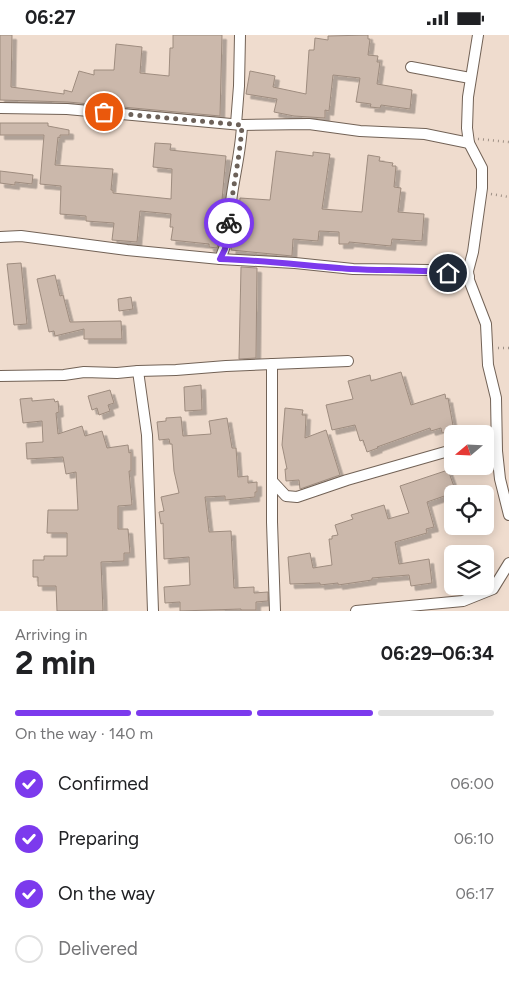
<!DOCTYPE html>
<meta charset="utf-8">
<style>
:root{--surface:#fff;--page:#f6f6f6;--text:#202124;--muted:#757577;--line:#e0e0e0;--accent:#7c3aed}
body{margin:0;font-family:Figtree,sans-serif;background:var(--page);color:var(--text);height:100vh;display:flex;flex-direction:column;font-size:19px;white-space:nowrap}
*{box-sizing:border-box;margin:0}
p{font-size:16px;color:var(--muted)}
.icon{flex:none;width:28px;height:28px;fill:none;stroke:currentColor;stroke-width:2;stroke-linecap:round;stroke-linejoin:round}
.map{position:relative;height:576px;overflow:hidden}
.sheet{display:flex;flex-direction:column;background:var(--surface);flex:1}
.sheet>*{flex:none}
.needle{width:32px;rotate:251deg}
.tools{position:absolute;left:444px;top:390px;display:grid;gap:10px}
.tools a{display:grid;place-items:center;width:50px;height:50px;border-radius:8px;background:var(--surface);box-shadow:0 2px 12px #0003;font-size:25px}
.pin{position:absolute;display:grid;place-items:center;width:42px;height:42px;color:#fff;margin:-21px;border:2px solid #fff;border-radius:50%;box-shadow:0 1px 5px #0007}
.courier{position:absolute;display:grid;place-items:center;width:50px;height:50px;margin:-25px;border:4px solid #7c3aed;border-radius:50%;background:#fff;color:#222;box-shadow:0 1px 6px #0007}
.head em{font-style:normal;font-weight:700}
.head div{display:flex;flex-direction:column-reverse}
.head{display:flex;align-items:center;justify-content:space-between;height:85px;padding:0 15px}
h1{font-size:32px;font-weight:700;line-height:38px}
.bar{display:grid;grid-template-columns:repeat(4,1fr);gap:8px 5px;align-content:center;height:60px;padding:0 15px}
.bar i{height:6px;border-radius:4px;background:var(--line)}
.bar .on{background:var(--accent)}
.bar p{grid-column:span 4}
ol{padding:0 15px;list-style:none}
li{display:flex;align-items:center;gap:15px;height:55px}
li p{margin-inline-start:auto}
li .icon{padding:5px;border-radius:50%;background:var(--accent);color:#fff;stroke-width:4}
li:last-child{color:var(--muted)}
li i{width:28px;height:28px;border:2px solid var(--line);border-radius:50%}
.status{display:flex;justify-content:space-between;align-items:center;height:35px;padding:0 25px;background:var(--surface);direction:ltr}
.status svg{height:14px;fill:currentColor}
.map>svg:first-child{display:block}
.building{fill:#cbb8ab;stroke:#9e8c7f;filter:url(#shadow)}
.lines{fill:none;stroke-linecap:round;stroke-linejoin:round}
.minor-casing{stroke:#726256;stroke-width:12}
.path{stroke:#9e9085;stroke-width:2.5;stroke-dasharray:1 4;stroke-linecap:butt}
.minor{stroke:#fff;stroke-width:10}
.done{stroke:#6c6159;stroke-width:5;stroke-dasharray:0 9}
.route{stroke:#7c3aed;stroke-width:6}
</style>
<div class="status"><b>06:27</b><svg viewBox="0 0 49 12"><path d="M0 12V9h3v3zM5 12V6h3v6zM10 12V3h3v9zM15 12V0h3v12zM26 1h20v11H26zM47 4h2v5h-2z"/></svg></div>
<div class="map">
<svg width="509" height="576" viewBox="0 0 509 576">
<defs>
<filter id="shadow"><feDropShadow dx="4.5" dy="4.5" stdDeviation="0" flood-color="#0004"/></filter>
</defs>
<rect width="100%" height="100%" fill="#efdcce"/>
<g class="building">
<path d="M0 0H12L11 52 64 59V55L72 57 79 36 94 40V35H114L116 9 142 12 140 38 169 41 170 13H173V0H222L220 81 68 67 0 65Z"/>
<path d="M368 0V4H370L368 20 378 21 377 27H380L377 49 412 55 410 74 381 70 380 73 370 72 371 69 356 67 360 43 333 40 329 76 325 75V83L294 81 274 77 277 64 246 59 250 36 275 41 273 52 306 59 309 15H314L315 3 328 5V1Z"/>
<path d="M0 88H48V91L69 95V100H60V103L58 102 55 130 113 134 111 155H113V158L171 164 172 134 153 132 155 108 171 109 170 115 226 121 219 198H221L217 213 209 212V209L171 205 173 192H170L171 179 140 176 137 207 112 205 114 188 86 186V181L60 179 61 151 40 149 44 100H0Z"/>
<path d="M276 116 313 121V117L330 119 322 174 362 177 368 120 380 122 379 126 393 128 392 131H396L394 152 401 153 398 177 424 179 422 206 392 204 391 211 349 207V209H339V197L319 196 318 206 293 204 292 221 231 215 235 199 237 200 240 163 270 165Z"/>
<path d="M0 136 33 140 32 149 15 147V150L0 148Z"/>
<path d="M21 228 27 289 14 290 7 229Z"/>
<path d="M241 232 257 233 256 323 239 324Z"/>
<path d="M55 240 60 261 63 260 70 287 121 286 122 304H84V294L55 301 54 296 49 297 37 244Z"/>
<path d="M131 262 133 274 119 276 118 264Z"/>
<path d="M401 337 411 370 445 359 446 364 448 363 454 396 442 398 441 393 431 396 430 393 377 412 378 413 367 417 363 405 360 406 355 390 332 395 326 370 353 364 348 346 370 340 371 346Z"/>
<path d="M201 350 202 375 185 376 184 352Z"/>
<path d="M110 355 114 368 108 370 110 376 99 380 97 373 92 375 88 361Z"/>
<path d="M32 363V366L54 364 55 367 58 366 59 377 56 378 58 399 82 391 85 401 102 396 107 413 128 410 129 418 131 417V436H129L132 470 118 471V494H128L130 518H124V526L101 527 103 576H57L56 551H38V542H33V525H44V521H67V498H47L48 475H78L76 437 66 439 63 422 27 424 26 408 43 407 42 386 23 388 20 364Z"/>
<path d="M285 373 303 375 302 380H306L305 403 326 395 340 440 300 454 299 445 286 446 285 434H287L282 410Z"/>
<path d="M181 382 183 401 211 399 209 386 227 383 232 413H236L238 442 248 441V448L257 447V457H255V462L225 465V461L205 462 209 497 231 496 234 553 254 552V558L268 557V566L256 567V575H241V574L180 576V567L165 568 164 552 190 550 189 522 164 524 163 488 161 489 159 477 164 476 161 462 179 458 174 436 172 409H170L169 404 159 405 157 387 166 386V383Z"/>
<path d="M448 435 456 457 427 467 434 492 426 494 427 498 395 507 399 529 429 524 432 548 411 551 409 540 372 543V545L338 550V548L320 550V548L290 549 288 522 310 518 313 533 332 530 329 504H332V501L338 500 335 490 353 484 351 480 384 470 388 484 409 478 400 451Z"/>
</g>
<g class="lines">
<g class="minor-casing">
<g id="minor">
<path d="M478 0 468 62 467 93 469 108 482 133V153L473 217 468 236 469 245 486 289 488 330 496 363 497 416 500 444 509 480"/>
<path d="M411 32 470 43"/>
<path d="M0 73 67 74 242 90 309 89 360 96 425 99 469 108"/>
<path d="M236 89 239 51 240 0"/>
<path d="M0 202 21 201 127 215 220 224 295 228 353 234 428 235 469 242"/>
<path d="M220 224C229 205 229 187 231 167 234 141 241 116 242 90"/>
<path d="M272 329V487L275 576"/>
<path d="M138 336 147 400 153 576"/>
<path d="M0 341 64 340 84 337 117 338 138 336 176 335 226 331 348 326"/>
<path d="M273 447 286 461 297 462 347 445 452 415"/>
<path d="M356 576 463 566 493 554 509 528"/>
</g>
</g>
<g class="path">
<path d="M478 104 509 107"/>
<path d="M491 159 509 162"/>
<path d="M498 313H509"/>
</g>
<use href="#minor" class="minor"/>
</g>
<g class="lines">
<path class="done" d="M104 77 242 90C240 123 232 155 229 188"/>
<path class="route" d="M229 188 225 214 220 224C264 225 307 231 351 234 384 236 414 234 448 238"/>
</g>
</svg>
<div class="tools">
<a><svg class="needle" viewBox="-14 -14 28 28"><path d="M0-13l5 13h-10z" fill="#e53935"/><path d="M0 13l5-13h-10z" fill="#757577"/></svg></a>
<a><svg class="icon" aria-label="locate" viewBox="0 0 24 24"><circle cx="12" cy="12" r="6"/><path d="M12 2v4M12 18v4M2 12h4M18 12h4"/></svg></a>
<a><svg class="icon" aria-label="layers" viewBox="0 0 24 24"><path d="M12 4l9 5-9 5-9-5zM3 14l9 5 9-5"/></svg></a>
</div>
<div class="pin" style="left:104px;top:77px;background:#ea580c"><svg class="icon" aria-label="bag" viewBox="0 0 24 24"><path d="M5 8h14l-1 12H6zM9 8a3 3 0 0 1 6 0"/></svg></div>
<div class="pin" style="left:448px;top:238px;background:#1f2937"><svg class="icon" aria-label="home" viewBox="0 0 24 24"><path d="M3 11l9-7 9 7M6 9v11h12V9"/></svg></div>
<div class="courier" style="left:229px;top:188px"><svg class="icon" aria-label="bike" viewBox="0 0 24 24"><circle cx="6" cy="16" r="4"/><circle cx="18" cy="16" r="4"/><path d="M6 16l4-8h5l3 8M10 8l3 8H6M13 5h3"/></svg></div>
</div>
<section class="sheet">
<div class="head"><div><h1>2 min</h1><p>Arriving in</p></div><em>06:29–06:34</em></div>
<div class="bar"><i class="on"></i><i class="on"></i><i class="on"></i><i></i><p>On the way · 140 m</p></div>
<ol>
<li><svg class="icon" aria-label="check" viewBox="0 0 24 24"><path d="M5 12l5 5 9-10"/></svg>Confirmed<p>06:00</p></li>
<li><svg class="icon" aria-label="check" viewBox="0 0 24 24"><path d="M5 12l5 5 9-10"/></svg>Preparing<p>06:10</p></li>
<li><svg class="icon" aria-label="check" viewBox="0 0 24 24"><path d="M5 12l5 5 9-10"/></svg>On the way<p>06:17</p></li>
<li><i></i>Delivered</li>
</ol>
</section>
